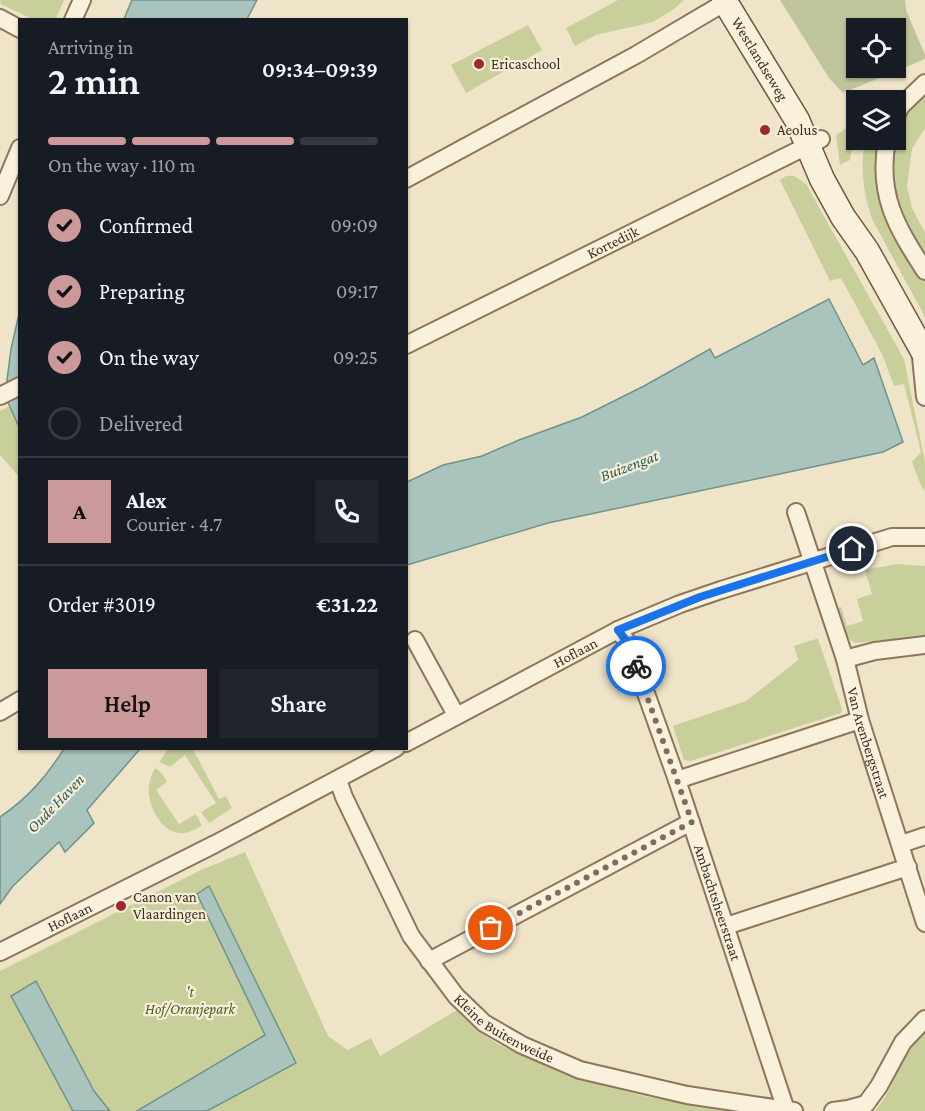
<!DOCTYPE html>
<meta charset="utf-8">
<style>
:root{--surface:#171b24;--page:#20242c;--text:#f1f3f6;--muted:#9ea1a6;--line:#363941;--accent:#cc999b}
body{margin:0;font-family:"Crimson Pro",serif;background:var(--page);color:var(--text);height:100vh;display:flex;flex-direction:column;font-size:22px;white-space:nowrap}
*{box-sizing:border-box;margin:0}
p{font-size:20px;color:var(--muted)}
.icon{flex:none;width:33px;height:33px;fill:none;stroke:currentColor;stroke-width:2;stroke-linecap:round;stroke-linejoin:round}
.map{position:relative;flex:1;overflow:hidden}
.side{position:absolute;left:18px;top:18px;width:390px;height:732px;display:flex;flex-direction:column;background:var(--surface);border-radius:0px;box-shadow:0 2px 4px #0004}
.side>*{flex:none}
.controls{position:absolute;left:846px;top:18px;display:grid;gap:12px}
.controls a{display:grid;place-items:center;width:60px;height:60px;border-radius:0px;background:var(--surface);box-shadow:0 2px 4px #0004;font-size:30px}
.pin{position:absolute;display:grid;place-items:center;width:51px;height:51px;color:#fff;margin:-26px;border:3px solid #fff;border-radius:50%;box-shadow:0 2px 6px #0007}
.courier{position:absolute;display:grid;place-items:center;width:60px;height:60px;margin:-30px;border:4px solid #1a73e8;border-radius:50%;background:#fff;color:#222;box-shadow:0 2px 8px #0007}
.head em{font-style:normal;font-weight:600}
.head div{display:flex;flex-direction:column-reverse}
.head{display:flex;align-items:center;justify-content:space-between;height:102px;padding:0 30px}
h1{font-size:39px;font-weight:600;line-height:45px}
.bar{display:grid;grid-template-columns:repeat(4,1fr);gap:9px 6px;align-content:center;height:72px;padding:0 30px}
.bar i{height:8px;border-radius:4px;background:var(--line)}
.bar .on{background:var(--accent)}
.bar p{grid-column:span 4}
.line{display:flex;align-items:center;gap:15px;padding:0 30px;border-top:2px solid var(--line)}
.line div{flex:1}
.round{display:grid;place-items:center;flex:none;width:63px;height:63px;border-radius:0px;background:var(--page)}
ol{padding:0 30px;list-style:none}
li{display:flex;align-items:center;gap:18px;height:66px}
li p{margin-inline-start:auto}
li .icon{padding:6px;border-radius:50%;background:var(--accent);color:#111;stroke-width:4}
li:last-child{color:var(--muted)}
li i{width:33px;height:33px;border:3px solid var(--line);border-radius:50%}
.button{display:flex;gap:12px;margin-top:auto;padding:12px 30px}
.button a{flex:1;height:69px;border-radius:0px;background:var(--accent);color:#111;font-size:24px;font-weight:600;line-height:69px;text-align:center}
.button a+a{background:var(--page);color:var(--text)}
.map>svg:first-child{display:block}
.green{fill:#c9cf9b}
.cemetery{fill:#bfc49a;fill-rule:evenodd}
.water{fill:#a9c4bc;stroke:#6f938a;stroke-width:1.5}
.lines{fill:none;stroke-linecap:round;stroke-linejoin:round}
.minor-casing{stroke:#8d765c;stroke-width:20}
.secondary-casing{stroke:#6f573f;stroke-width:27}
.minor{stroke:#faf1dc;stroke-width:16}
.secondary{stroke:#faf1dc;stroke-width:24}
.done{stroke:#7c6e5b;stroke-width:6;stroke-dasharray:0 10.8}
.route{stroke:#1a73e8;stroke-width:8}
.poi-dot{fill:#9e2a2b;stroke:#f7eed8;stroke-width:2}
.labels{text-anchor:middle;stroke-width:4.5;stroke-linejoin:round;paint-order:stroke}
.street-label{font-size:15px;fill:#3d2e20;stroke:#f7eed8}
.poi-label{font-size:15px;fill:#3d2e20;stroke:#f7eed8;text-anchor:start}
.park-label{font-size:15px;font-style:italic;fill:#4d5a26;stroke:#f7eed8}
.water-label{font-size:16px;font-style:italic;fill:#2f5d5a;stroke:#f7eed8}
</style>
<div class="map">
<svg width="925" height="1111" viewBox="0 0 925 1111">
<rect width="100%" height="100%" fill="#f0e4c8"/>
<g class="green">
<path d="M0 0H64L56 19H32L1 4Z"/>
<path d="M618 0H684L674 9 653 22 596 35 575 46 566 28Z"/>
<path d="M528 25 542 50 466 93 451 65Z"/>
<path d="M925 91V128L912 149 907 186 912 208 925 233V257C891 198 870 146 925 91Z"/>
<path d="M853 124 854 130 850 160 840 165 836 135Z"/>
<path d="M865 140H880L876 166 878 187 910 261 917 274 925 281V317L873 221C863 195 860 167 865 140Z"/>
<path d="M786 176H794L806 184 904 359 925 462V490L922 488 912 462 921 452 904 384 894 386 882 354 841 278 830 281 780 180Z"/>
<path d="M10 406 19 427V477L0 455V411Z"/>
<path d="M896 564 925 566V636L855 643C842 636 839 622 834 609L841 607 847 626 863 621 857 599 872 594 865 570Z"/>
<path d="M816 639H818L842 709 841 713 691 761 684 760 673 726 746 701 798 660 794 646Z"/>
<path d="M168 749H193L219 799 226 796 232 808 209 823 201 812 216 803 185 755 170 767 159 762Z"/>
<path d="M155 768 161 772 167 782 156 790 179 824 196 814 202 826C195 829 187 834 180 833 160 832 146 802 149 785 150 779 152 774 155 768Z"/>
<path d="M245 852 328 1036 348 1050 371 1038 380 1056 457 1010 477 1030 496 1043 568 1076 648 1097 730 1111H0V971L201 870Z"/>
<path d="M925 1033V1111H875C897 1085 898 1056 925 1033Z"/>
</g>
<path class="cemetery" d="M780 0H905L906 10 925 55V59L843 93 829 78ZM856 28H896V68H856Z"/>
<g class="water">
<path d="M132 0H257L247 19H124Z"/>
<path d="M829 299 863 365 874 358 903 442 883 452 548 523 407 565V482L443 465 482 456 519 440 582 417 644 386 710 349 715 358Z"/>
<path d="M19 314V427L5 396 11 349Z"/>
<path d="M64 749H140L87 810 94 823 65 852 59 842 13 886 0 904V817C28 798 46 777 64 749Z"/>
<path d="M209 886 296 1063 207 1111H137L265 1035 197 894Z"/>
<path d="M36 981 94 1091 110 1111H73L11 996Z"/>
</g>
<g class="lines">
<g class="minor-casing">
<g id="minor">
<path d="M0 18 20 29"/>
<path d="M73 20 82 0"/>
<path d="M896 116 901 106 925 83"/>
<path d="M887 140C877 195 896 226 925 271"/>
<path d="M406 179 636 55 729 0"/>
<path d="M0 196 20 148"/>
<path id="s1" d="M406 345 821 139"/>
<path d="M920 347 925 397"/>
<path d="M0 396 20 386"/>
<path id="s2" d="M796 512 845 659 860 720 925 923"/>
<path id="s3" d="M618 630 628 643 677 780 786 1110"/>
<path d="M415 640 456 715"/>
<path d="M845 659 875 651 925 645"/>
<path d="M0 712 20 700"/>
<path id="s4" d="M406 743 618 630 680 604 721 590 892 537H925"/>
<path id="s5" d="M338 780 344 797 411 936 456 996 484 1023 522 1045 580 1070 687 1095 794 1111"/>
<path d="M677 780 860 720"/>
<path d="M901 844 925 836"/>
<path d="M726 926 908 867"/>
<path id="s6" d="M0 952 215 844 396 748"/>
<path d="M429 961 691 822"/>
<path d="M833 1111 848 1109 866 1104 879 1086 903 1042 925 1019"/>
</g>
</g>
<g class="secondary-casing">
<g id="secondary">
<path id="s7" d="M724 0 797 120 822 179 843 217 867 251 925 355"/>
</g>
</g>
<use href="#minor" class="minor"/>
<use href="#secondary" class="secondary"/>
</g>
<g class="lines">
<path class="done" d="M491 928 692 822 636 666"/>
<path class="route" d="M636 666 628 643 618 630 700 597 852 549"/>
</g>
<g class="poi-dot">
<circle cx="479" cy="64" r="6"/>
<circle cx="765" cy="130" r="6"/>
<circle cx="121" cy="906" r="6"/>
</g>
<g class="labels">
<g class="street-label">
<text dy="5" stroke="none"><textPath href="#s7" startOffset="69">Westlandseweg</textPath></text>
<text dy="5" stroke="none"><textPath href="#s1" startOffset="231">Kortedijk</textPath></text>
<text dy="5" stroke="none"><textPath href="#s4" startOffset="192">Hoflaan</textPath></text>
<text dy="5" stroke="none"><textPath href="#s2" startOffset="242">Van Arenbergstraat</textPath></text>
<text dy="5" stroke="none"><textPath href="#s3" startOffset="291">Ambachtsheerstraat</textPath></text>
<text dy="5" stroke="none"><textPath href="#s6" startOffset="78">Hoflaan</textPath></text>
<text dy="5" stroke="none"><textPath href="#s5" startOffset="306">Kleine Buitenweide</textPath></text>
</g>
<g class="poi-label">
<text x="491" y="69">Ericaschool</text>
<text x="777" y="135">Aeolus</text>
<text x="133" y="902">Canon van<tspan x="133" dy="17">Vlaardingen</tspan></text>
</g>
<g class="park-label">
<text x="190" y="997">'t<tspan x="190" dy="17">Hof/Oranjepark</tspan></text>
</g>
<g class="water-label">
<text transform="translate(629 465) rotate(-21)" y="6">Buizengat</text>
<text transform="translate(55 803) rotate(-46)" y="6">Oude Haven</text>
</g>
</g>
</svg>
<div class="controls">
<a><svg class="icon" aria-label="locate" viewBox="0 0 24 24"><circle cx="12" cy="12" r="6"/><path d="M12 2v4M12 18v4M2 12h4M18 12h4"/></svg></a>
<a><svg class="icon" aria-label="layers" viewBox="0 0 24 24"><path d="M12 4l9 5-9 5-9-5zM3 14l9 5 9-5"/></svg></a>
</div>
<div class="pin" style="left:491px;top:928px;background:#ea580c"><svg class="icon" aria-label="bag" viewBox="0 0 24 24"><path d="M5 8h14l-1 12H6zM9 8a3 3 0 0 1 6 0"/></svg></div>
<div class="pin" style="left:852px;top:549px;background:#1f2937"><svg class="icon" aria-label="home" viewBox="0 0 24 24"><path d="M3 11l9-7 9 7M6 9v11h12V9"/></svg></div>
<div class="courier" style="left:636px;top:666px"><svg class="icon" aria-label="bike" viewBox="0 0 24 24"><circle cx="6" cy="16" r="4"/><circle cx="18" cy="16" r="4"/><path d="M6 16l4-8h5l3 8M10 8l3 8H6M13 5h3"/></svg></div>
<section class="side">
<div class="head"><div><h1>2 min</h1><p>Arriving in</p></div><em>09:34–09:39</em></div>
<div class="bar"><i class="on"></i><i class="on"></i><i class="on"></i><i></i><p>On the way · 110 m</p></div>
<ol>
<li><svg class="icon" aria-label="check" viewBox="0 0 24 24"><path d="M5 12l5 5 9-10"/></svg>Confirmed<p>09:09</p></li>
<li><svg class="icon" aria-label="check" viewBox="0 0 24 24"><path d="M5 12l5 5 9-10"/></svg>Preparing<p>09:17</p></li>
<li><svg class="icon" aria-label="check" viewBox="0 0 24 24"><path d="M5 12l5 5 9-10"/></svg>On the way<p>09:25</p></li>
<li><i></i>Delivered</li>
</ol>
<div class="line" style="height:108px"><b class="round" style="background:var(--accent);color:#111">A</b><div><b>Alex</b><p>Courier · 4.7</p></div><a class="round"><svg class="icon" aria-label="phone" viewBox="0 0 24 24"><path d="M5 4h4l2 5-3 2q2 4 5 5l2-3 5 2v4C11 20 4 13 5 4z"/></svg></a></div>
<div class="line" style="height:78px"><div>Order #3019</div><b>€31.22</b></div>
<div class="button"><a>Help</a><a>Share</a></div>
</section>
</div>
